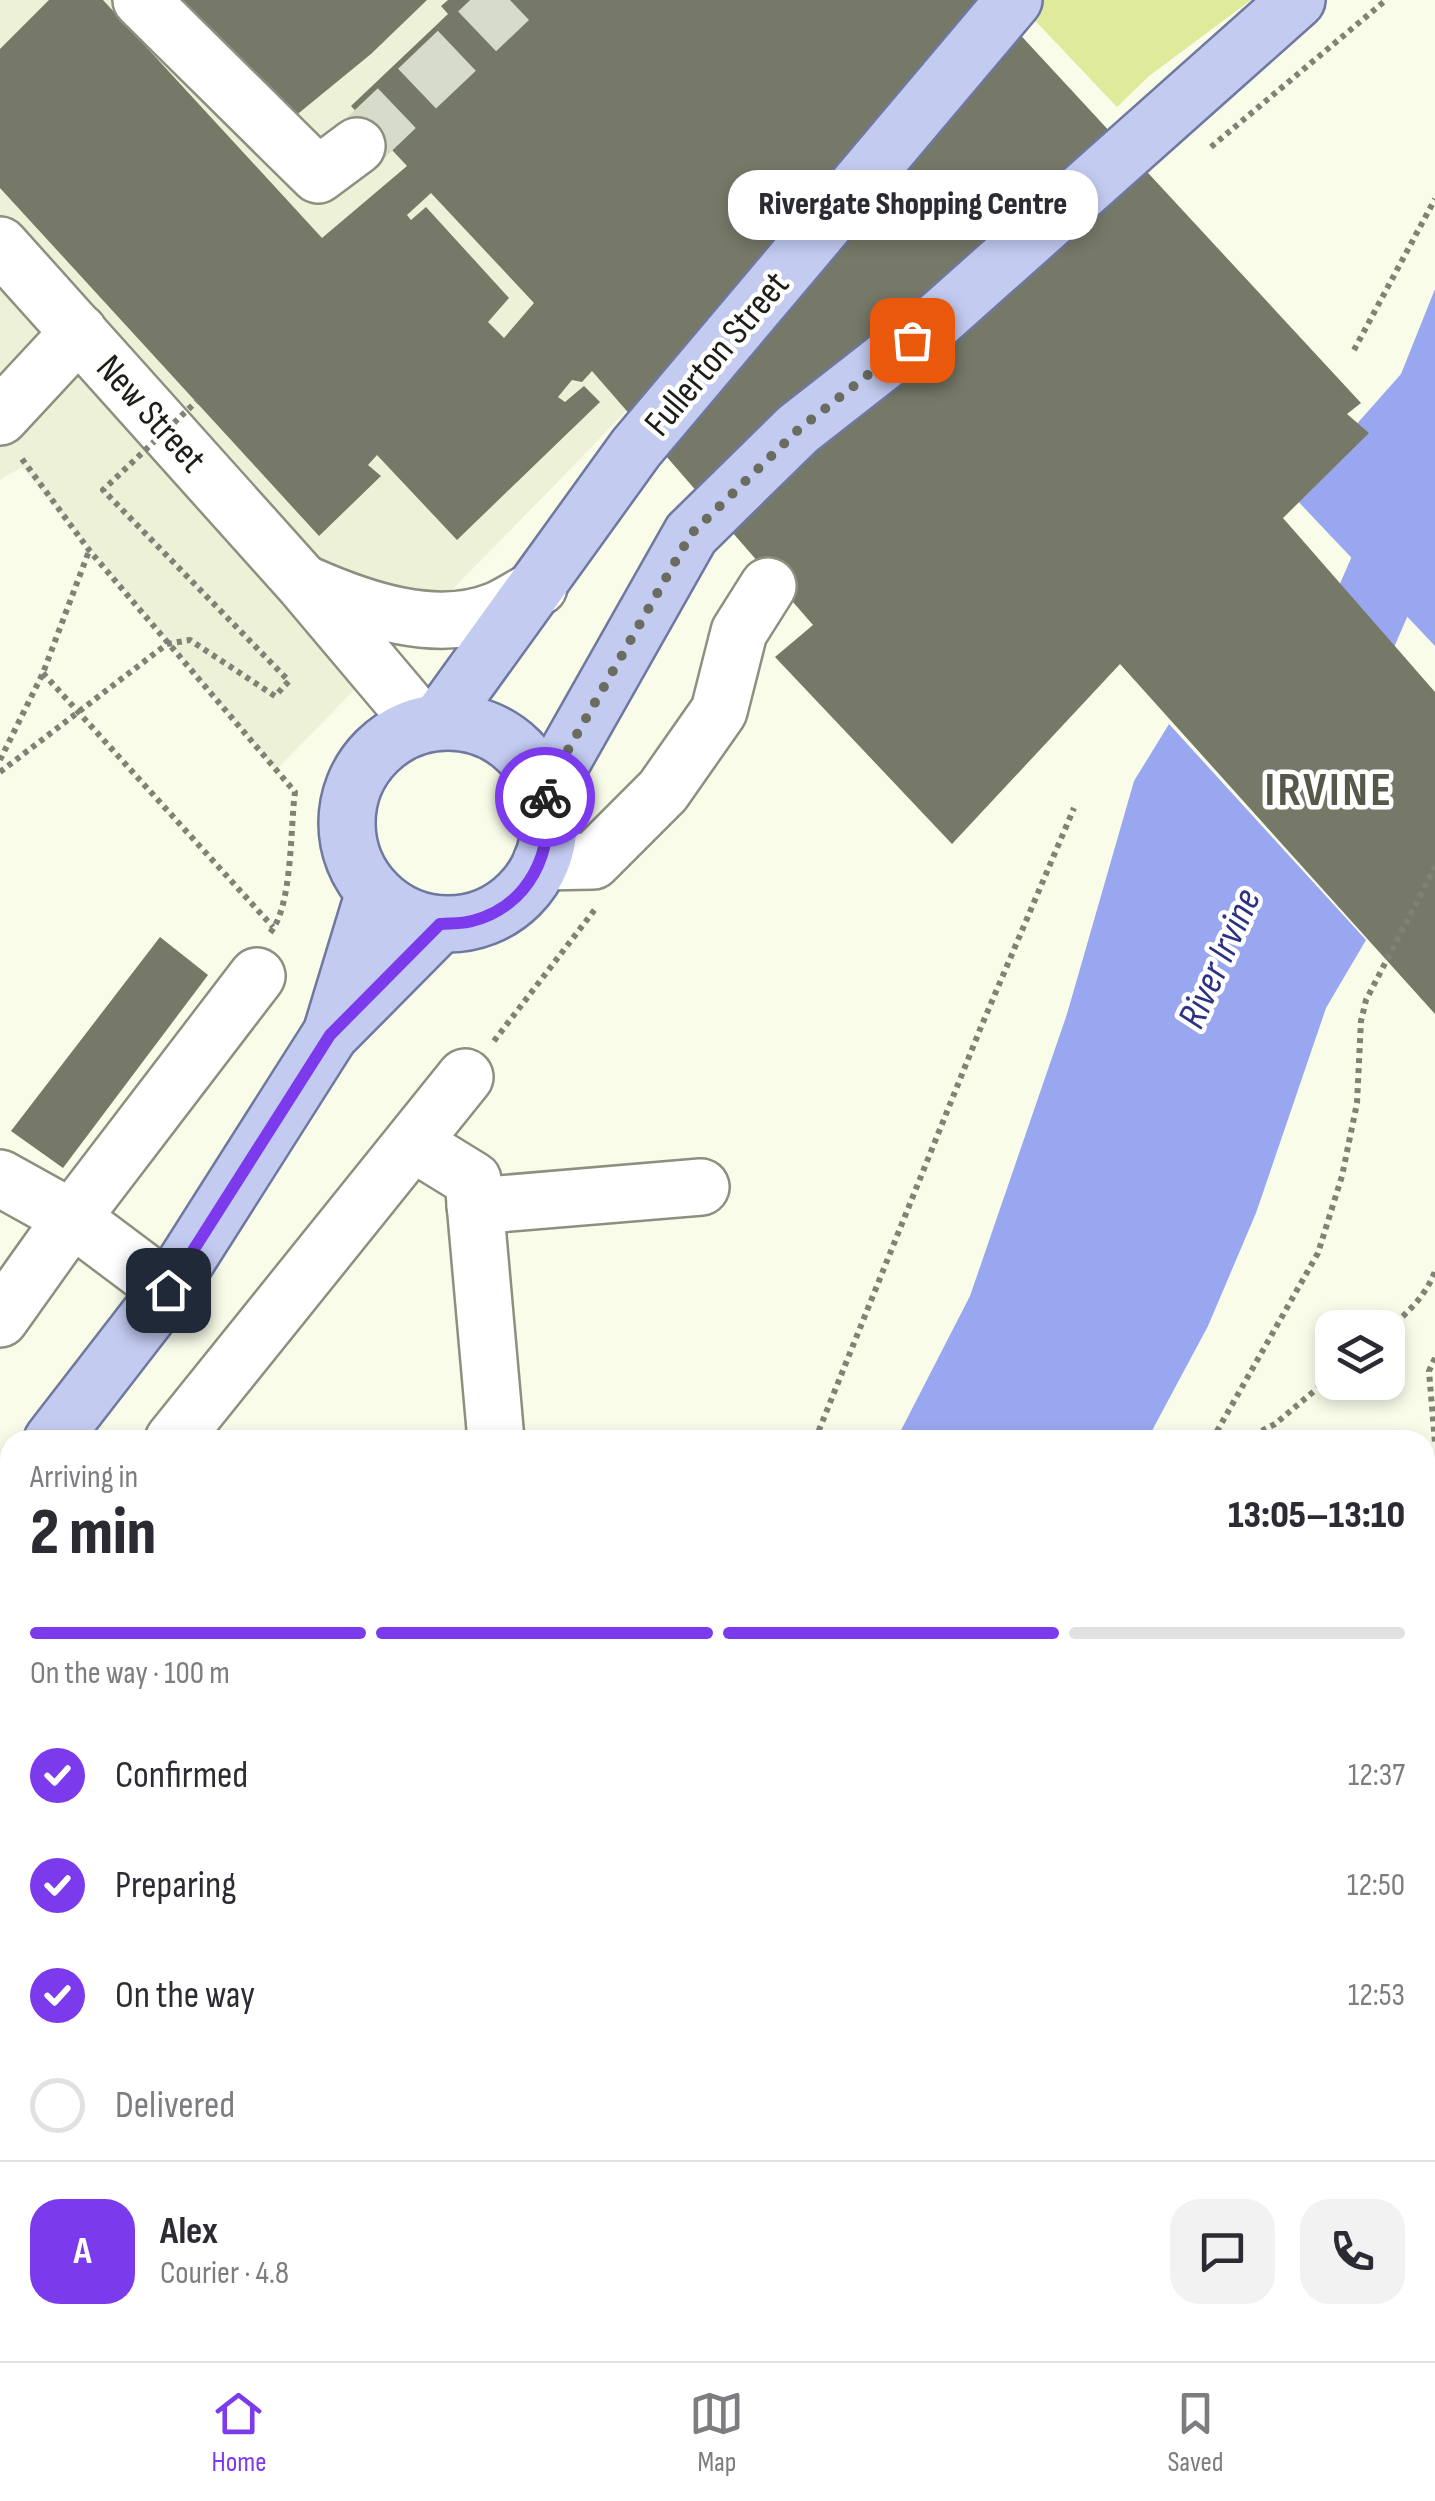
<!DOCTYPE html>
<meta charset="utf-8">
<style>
:root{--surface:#fff;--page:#f2f2f3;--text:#2b2b33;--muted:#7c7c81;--line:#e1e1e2;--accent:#7c3aed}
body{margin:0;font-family:"Sofia Sans Condensed",sans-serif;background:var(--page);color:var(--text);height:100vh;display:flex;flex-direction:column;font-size:38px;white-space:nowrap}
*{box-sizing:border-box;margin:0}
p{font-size:32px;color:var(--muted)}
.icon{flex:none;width:55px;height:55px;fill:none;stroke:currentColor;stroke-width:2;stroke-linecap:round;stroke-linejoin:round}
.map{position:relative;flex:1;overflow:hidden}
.drawer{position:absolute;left:0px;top:1430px;width:1435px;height:932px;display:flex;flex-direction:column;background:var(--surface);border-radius:30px 30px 0 0;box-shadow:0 5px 15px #0003}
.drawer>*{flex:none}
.fabs{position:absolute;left:1315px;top:1310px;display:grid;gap:20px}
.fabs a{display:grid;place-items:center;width:90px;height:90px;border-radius:20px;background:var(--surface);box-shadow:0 5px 15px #0003;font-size:50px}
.pin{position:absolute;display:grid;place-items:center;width:85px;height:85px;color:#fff;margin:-42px;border-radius:20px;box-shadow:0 5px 15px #0006}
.courier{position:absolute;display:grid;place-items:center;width:100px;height:100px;margin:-50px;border:8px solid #7c3aed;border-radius:50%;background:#fff;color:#222;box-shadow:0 2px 12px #0007}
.bubble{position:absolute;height:70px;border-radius:30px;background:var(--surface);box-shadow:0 5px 15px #0003;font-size:32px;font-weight:800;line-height:70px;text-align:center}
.overview em{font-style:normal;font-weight:800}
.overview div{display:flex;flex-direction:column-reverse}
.overview{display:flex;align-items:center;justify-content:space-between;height:170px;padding:0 30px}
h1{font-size:65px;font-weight:800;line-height:75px}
.bar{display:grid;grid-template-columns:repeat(4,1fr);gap:15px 10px;align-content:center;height:120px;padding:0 30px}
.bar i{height:12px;border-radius:8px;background:var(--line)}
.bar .current{background:var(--accent)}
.bar p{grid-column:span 4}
.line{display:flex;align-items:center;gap:25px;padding:0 30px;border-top:2px solid var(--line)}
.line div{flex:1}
.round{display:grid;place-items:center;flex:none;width:105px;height:105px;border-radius:30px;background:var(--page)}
ol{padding:0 30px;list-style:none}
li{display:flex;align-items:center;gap:30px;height:110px}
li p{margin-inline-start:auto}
li .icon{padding:10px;border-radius:50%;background:var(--accent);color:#fff;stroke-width:4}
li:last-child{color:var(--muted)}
li i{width:55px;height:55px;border:5px solid var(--line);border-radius:50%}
.tabs{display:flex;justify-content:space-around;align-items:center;height:140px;border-top:2px solid var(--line);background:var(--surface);font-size:28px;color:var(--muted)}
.tabs a{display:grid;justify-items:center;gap:5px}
.tabs .current{color:var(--accent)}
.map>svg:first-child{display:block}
.built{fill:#edf1d7}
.green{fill:#dfea9b}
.water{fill:#99a7f0}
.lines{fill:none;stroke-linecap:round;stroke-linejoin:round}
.river{stroke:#99a7f0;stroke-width:75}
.building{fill:#767968;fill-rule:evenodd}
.minor-tunnel{stroke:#d7dbca;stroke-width:55;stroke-dasharray:55 28;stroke-linecap:butt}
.minor-casing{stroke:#8d907f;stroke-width:60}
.major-casing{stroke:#6f789e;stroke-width:60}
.path{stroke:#808276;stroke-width:6;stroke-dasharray:5 5;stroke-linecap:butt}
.minor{stroke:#fff;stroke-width:55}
.major{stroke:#c3cbf1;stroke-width:55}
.path-bridge{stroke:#808276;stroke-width:6;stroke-dasharray:5 5;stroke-linecap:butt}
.done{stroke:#6a6c60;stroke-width:10;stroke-dasharray:0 18}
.route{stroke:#7c3aed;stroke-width:12}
.labels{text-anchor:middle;stroke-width:9;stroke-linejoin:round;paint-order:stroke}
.street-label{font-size:38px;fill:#1d1e17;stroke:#fff}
.water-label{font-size:40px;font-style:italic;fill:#2d3184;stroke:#fff}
.district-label{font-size:48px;font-weight:bold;letter-spacing:2.5px;fill:#565949;stroke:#fff}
</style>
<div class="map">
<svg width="1435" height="2361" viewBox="0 0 1435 2361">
<rect width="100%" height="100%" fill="#f8fce9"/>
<path class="built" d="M0 0H1018L580 459 276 770 22 467 0 480Z"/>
<g class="green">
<path d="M1038 0H1251L1149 76 1117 107 1026 11Z"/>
<path d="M1425 2139 1435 2144V2361H738L743 2352H1425Z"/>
</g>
<g class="water">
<path d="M1435 289V646L1293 496 1401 374Z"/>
<path d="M1169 724 1366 940 1326 1008 1256 1213 1208 1326 1147 1440H896L970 1296 1067 1014 1134 781Z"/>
<path d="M401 2353V2352L644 2353 640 2361H398Z"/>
</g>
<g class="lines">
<path class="river" d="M1327 707 1420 494 1435 468"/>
</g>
<g class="building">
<path d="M49 0H103L322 238 407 166 351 106 448 14 441 6 448 0H988L1361 403 1347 414 1369 433 1283 518 1435 692V1014L1120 664 952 844 775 657 813 625 592 371 582 382 572 380 558 397 565 402 584 386 600 402 457 540 377 455 368 465 381 476 319 536 0 188V49ZM431 193 534 303 504 338 488 322 509 298 426 207 411 220 407 215Z"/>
<path d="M162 0H427L371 54 283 126Z"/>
<path d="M160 937 208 975 63 1168 11 1131Z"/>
<path d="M1431 1596 1435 1599V1661L1425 1654V1604Z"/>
<path d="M1435 1911V2023L1425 2036V1926Z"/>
<path d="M1139 2352H1259L1270 2361H1132Z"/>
</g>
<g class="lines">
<path class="minor-tunnel" d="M357 146 510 0"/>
<g class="minor-casing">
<g id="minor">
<path d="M141 0 318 175 357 146"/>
<path d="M0 245 303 583 422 724"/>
<path d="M0 417 79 332"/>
<path d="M306 584C362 609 436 635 497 610 511 604 525 594 539 587"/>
<path d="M541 862 593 861 663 791 719 711 739 632 768 586"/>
<path d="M413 1143 473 1180 496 1440"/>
<path d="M0 1178 72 1218 168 1290"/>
<path d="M475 1206 701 1187"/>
<path d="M0 1319 72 1218 257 976"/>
<path d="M173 1440 465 1077"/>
<path d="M0 1722 10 1730"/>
<path d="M0 2211H10"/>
<path d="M50 2352 51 2361"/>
</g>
</g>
<g class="major-casing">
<g id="major">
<path d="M439 721 636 448 1014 0"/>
<circle cx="448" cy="823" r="101"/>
<path d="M545 792 691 534 798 429 940 318 1297 0"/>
<path d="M333 1027 374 892"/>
<path d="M52 1440 168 1290 330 1035 440 924"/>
<path d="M0 1507 10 1494"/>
</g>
</g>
<g class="path">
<path d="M1211 147 1386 0"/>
<path d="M1354 350 1435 199"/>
<path d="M22 459 89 550 295 792C290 828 293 908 269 934"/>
<path d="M43 673 273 927"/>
<path d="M0 760 43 673 89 551"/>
<path d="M0 772 167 644"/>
<path d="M494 1041 596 908"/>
<path d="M1388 1330C1407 1313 1426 1296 1435 1271"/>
<path d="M1435 1358 1429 1371 1435 1443"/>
<path d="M815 1440 981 1027 1074 808"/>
<path d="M1212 1440 1318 1253 1342 1176 1357 1103 1361 1021 1366 1000 1435 867"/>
<path d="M1244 1440 1275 1424 1332 1376"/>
<path d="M1425 1511 1435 1486"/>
<path d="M1425 1539 1435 1550"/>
<path d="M1425 1556 1435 1562"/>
<path d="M1425 2119 1435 2123"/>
<path d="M1294 2352 1297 2361"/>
<path d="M324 2361 327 2352"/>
<path d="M685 2361 691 2352"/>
<path d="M1111 2361 1118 2352"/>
</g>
<use href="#minor" class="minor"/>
<use href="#major" class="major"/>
<path class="path-bridge" d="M167 644 190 640 275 696 289 681 103 490 197 401"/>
</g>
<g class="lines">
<path class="done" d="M545 797 544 792 691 534 798 430 912 340"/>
<path class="route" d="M168 1290 330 1035 440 924C450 923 462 924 472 921 528 907 556 851 545 797"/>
</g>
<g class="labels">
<g class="street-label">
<text transform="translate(716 353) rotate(-50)" y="13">Fullerton Street</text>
<text transform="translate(152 413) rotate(48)" y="13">New Street</text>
</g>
<g class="water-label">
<text transform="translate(1218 958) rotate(-66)" y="14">River Irvine</text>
</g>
<g class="district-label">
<text x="1329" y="805">IRVINE</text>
</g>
</g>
</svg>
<div class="fabs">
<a><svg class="icon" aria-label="layers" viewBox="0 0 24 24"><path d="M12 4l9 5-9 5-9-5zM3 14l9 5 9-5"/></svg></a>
</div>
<div class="pin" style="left:912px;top:340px;background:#ea580c"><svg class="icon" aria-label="bag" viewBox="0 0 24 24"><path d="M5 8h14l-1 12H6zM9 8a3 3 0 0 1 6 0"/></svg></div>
<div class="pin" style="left:168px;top:1290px;background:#1f2937"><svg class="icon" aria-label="home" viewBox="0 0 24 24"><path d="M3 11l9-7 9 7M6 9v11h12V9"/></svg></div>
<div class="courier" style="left:545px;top:797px"><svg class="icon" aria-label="bike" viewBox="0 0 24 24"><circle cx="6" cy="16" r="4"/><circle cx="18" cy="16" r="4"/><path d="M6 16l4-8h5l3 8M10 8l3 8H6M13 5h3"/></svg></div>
<div class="bubble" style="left:728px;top:170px;width:370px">Rivergate Shopping Centre</div>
<section class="drawer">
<div class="overview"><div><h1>2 min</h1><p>Arriving in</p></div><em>13:05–13:10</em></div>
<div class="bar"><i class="current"></i><i class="current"></i><i class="current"></i><i></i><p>On the way · 100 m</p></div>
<ol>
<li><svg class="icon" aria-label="check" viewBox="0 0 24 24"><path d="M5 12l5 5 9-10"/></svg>Confirmed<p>12:37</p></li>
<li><svg class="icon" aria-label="check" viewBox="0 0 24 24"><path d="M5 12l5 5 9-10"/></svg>Preparing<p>12:50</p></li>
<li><svg class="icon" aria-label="check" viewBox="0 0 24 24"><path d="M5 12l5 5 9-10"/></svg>On the way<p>12:53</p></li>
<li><i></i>Delivered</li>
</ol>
<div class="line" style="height:180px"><b class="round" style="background:var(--accent);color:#fff">A</b><div><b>Alex</b><p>Courier · 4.8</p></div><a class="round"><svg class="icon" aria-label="chat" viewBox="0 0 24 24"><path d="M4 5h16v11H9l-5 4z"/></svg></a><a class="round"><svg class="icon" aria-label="phone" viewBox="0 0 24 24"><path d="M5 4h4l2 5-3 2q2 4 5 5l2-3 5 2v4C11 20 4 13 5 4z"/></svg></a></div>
</section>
</div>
<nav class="tabs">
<a class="current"><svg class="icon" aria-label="home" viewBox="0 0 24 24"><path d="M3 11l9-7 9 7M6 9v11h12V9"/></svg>Home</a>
<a><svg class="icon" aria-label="map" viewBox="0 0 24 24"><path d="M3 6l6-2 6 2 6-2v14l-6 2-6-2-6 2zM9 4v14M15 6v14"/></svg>Map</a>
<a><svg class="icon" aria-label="saved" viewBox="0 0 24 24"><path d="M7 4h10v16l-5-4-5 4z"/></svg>Saved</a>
</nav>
